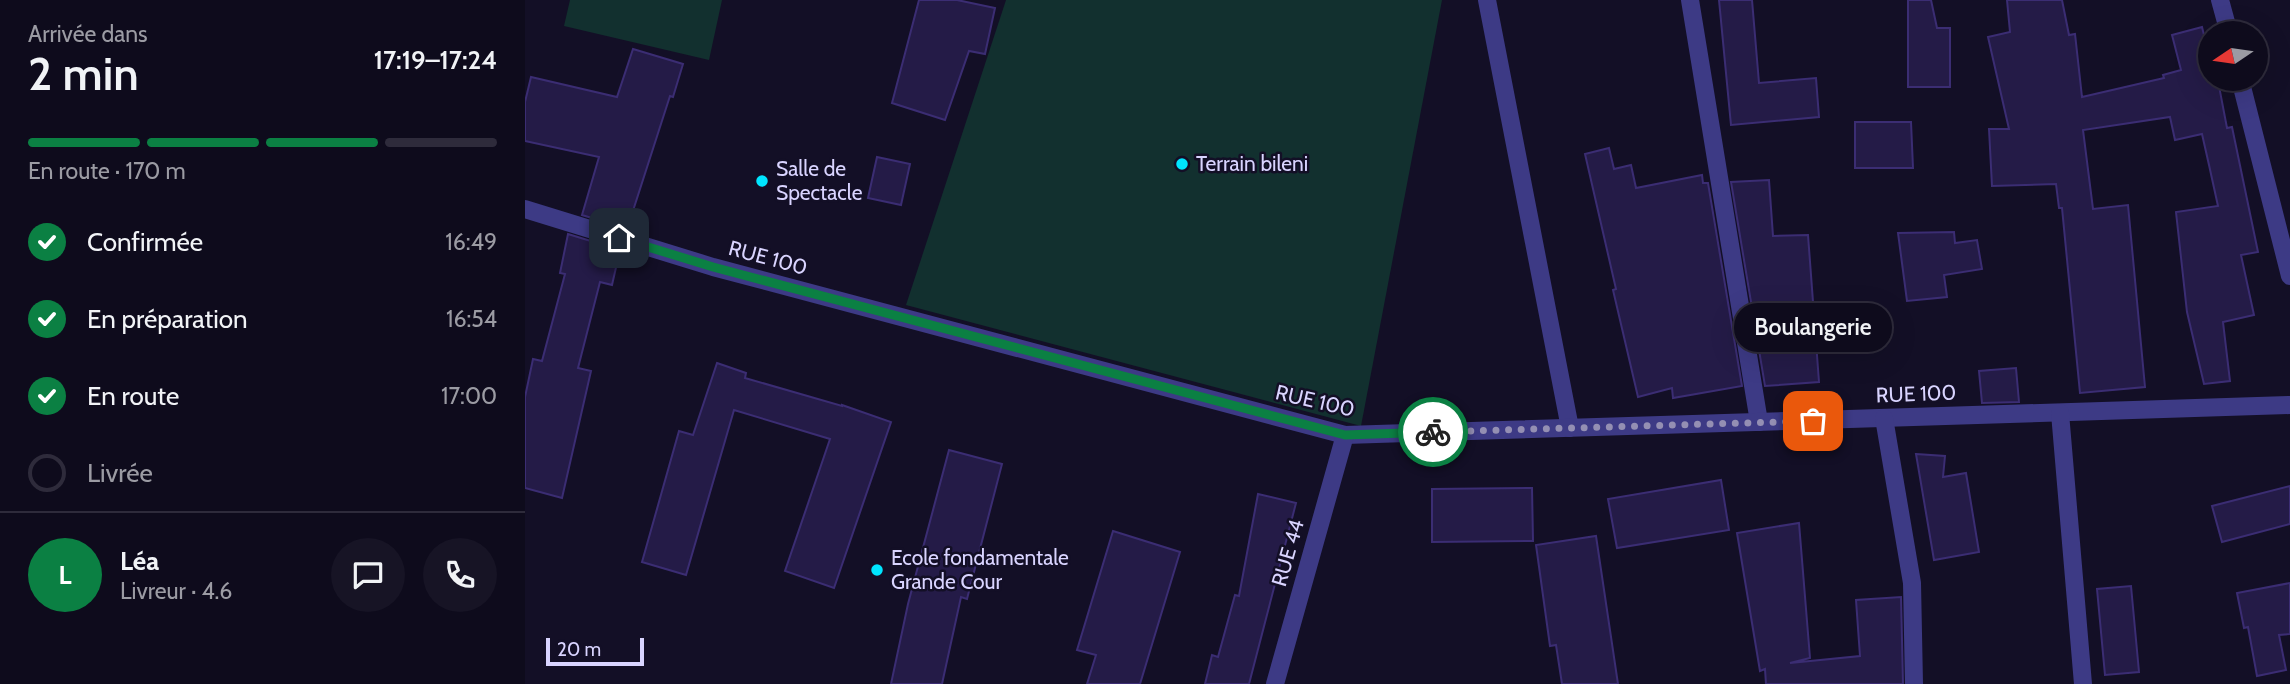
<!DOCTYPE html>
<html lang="fr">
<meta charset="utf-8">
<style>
:root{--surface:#0e0b1c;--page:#171425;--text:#f1f3f6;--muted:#9b9ba3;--line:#2e2b3b;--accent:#0b8043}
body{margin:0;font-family:Cabin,sans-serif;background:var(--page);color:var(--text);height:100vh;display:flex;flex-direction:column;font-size:26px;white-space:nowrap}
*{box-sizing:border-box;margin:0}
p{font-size:23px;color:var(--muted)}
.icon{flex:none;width:38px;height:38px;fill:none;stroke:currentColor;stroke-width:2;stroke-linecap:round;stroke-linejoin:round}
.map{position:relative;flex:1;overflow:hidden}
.drawer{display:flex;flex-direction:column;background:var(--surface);width:525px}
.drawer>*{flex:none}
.needle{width:46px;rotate:257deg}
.controls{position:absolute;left:1673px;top:21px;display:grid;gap:14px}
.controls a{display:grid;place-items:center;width:70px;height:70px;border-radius:50%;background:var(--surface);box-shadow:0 7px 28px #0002,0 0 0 2px var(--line);font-size:35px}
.scale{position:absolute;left:21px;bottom:18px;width:98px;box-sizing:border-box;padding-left:7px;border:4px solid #d9d4ff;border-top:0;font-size:19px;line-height:24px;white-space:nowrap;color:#d9d4ff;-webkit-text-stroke:5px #130f26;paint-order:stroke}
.pin{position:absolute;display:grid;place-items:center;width:60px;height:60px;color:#fff;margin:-30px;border-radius:14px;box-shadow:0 4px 10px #0006}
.courier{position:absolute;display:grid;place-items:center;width:70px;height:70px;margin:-35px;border:5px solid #0b8043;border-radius:50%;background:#fff;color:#222;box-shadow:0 2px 9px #0007}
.bubble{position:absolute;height:49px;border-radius:24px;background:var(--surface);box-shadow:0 7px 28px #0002,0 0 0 2px var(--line);font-size:23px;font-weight:600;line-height:49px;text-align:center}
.overview em{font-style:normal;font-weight:600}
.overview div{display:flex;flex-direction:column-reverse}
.overview{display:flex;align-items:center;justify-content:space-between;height:119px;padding:0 28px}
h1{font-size:46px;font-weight:600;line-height:52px}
.bar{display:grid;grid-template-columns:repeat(4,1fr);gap:10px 7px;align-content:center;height:84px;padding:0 28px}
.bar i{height:9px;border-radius:5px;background:var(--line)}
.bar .selected{background:var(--accent)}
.bar p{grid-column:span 4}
.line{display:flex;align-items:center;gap:18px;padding:0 28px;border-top:2px solid var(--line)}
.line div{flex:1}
.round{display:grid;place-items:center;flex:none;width:74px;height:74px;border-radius:37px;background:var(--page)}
ol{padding:0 28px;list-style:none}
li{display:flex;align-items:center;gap:21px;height:77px}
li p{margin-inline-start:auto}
li .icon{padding:7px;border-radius:50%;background:var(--accent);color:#fff;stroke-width:4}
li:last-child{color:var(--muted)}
li i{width:38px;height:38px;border:4px solid var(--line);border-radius:50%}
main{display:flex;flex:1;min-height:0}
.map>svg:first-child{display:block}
.green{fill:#12302f}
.building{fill:#241b47;stroke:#3b2d73;stroke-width:2}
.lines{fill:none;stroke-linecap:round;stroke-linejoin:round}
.street{stroke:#3d3a85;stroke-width:18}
.done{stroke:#948fb3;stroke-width:7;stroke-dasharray:0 12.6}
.route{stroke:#0b8043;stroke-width:9}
.poi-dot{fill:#00e5ff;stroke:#130f26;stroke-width:2.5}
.labels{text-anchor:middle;stroke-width:5;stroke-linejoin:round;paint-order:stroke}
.poi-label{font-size:21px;fill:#d9d4ff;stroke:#130f26;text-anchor:start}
.street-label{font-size:21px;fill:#d9d4ff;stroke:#130f26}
</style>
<main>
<section class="drawer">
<div class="overview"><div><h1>2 min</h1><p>Arrivée dans</p></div><em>17:19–17:24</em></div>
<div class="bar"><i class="selected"></i><i class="selected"></i><i class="selected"></i><i></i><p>En route · 170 m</p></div>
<ol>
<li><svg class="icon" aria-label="check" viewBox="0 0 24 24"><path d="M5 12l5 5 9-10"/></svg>Confirmée<p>16:49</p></li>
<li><svg class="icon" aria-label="check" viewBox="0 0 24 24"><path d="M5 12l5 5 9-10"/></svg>En préparation<p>16:54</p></li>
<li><svg class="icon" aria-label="check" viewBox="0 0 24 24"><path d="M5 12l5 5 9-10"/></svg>En route<p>17:00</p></li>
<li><i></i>Livrée</li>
</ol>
<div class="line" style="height:126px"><b class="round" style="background:var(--accent);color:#fff">L</b><div><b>Léa</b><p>Livreur · 4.6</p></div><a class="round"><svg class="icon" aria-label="chat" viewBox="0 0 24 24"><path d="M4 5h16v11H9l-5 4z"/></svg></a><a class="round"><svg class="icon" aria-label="phone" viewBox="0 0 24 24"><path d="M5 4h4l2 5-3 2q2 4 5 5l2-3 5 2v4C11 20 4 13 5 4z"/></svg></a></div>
</section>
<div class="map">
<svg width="1765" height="684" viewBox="0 0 1765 684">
<rect width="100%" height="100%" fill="#130f26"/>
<g class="green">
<path d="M45 0H197L184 60 39 26Z"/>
<path d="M481 0H917L836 426 381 305Z"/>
</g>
<g class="building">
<path d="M394 0H432L470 8 460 54 444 51 420 120 367 103Z"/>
<path d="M1194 0H1227L1234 83 1291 78 1294 117 1206 125Z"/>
<path d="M1383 0H1406L1412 28H1425V87H1383Z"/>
<path d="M1482 0H1537L1544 35 1550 34 1557 97 1639 78 1638 75 1656 70 1647 35 1677 27 1685 59V79H1690L1694 86 1702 128 1707 127 1733 252 1716 255 1729 315 1698 322 1705 381 1679 384 1662 312 1651 212 1693 206 1684 165 1677 134 1650 140 1645 117 1558 130 1568 209 1603 205 1620 387 1555 393 1537 208H1534L1531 184 1467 186 1464 129H1484L1463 37 1485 32Z"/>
<path d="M108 49 158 64 148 97 145 96 105 220 101 219 100 228 57 215 74 157 0 141V102L6 77 92 97Z"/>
<path d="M1330 122H1386L1388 168H1330Z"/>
<path d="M1084 148 1089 169 1106 165 1111 188 1177 175 1178 183H1183L1217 386 1148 398 1147 388 1113 397 1088 290 1091 289 1060 154Z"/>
<path d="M352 157 385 164 376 205 343 198Z"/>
<path d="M1244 180 1248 236 1283 235 1294 382 1240 386 1206 182Z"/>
<path d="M1429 232 1430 243 1452 240 1457 269 1419 275 1422 297 1382 301 1373 233Z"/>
<path d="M43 234 95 250 87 285 75 282 53 368 66 371 37 498 0 488V397L8 359 17 361 40 274 35 273Z"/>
<path d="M192 363 221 373 220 378 317 406V405L366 422 309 588 260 571 305 439 209 410 161 575 117 562 154 431 168 435Z"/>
<path d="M1491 368 1494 402 1457 403 1454 371Z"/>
<path d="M424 450 477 464 442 599 436 597 417 684H366L383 604Z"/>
<path d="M1391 454 1420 456 1418 477 1441 473 1454 552 1409 560Z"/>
<path d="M1196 480 1204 530 1092 548 1083 499Z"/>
<path d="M1765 486V524L1697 542 1687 506Z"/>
<path d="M1007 488 1008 541 907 542V489Z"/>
<path d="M733 494 771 503 724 684H680L687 655 693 657 710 595 714 596Z"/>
<path d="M1274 523 1285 658 1265 663 1335 656 1331 600 1376 597 1378 684H1241L1240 669 1235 671 1212 533Z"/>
<path d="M588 531 655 552 615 684H562L571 655 552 650Z"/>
<path d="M1071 536 1093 684H1037L1031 645 1025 646 1011 545Z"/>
<path d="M1765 583V634L1754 635 1761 670 1732 676 1723 627 1719 628 1712 593Z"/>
<path d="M1606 586 1614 672 1580 675 1572 589Z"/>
</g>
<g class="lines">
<g class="street">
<path d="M962 0 1045 428"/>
<path d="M1165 0 1234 422"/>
<path d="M1695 0 1704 33"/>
<path d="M1715 79 1765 276"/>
<path d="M0 209 188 267 820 435 1765 405"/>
<path d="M1535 413 1558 684"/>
<path d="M1359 418 1387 583 1389 684"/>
<path d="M750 684 820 435"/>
</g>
</g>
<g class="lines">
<path class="done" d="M908 432 1288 421"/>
<path class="route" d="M94 238 188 267 820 435 908 432"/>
</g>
<g class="poi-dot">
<circle cx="657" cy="164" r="7"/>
<circle cx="237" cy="181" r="7"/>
<circle cx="352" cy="570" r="7"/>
</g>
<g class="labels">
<g class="poi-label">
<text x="671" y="171">Terrain bileni</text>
<text x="251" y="176">Salle de<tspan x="251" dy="24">Spectacle</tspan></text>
<text x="366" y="565">Ecole fondamentale<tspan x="366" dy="24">Grande Cour</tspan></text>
</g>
<g class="street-label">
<text transform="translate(243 258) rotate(15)" y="7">RUE 100</text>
<text transform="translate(1391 394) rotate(-2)" y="7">RUE 100</text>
<text transform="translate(790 401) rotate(13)" y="7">RUE 100</text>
<text transform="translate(763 553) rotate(-74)" y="7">RUE 44</text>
</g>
</g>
</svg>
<div class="controls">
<a><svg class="needle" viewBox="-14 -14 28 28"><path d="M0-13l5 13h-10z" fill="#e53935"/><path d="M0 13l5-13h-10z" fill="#9b9ba3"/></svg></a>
</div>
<div class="scale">20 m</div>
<div class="pin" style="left:1288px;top:421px;background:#ea580c"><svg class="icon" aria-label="bag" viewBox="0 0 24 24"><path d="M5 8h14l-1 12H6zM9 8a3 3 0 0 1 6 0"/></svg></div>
<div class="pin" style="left:94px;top:238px;background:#1f2937"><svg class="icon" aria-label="home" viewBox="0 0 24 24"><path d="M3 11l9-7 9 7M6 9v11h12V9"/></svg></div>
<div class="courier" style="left:908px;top:432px"><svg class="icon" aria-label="bike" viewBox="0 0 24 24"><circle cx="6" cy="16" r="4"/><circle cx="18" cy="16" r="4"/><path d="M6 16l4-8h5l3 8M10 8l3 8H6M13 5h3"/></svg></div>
<div class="bubble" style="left:1209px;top:303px;width:158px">Boulangerie</div>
</div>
</main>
